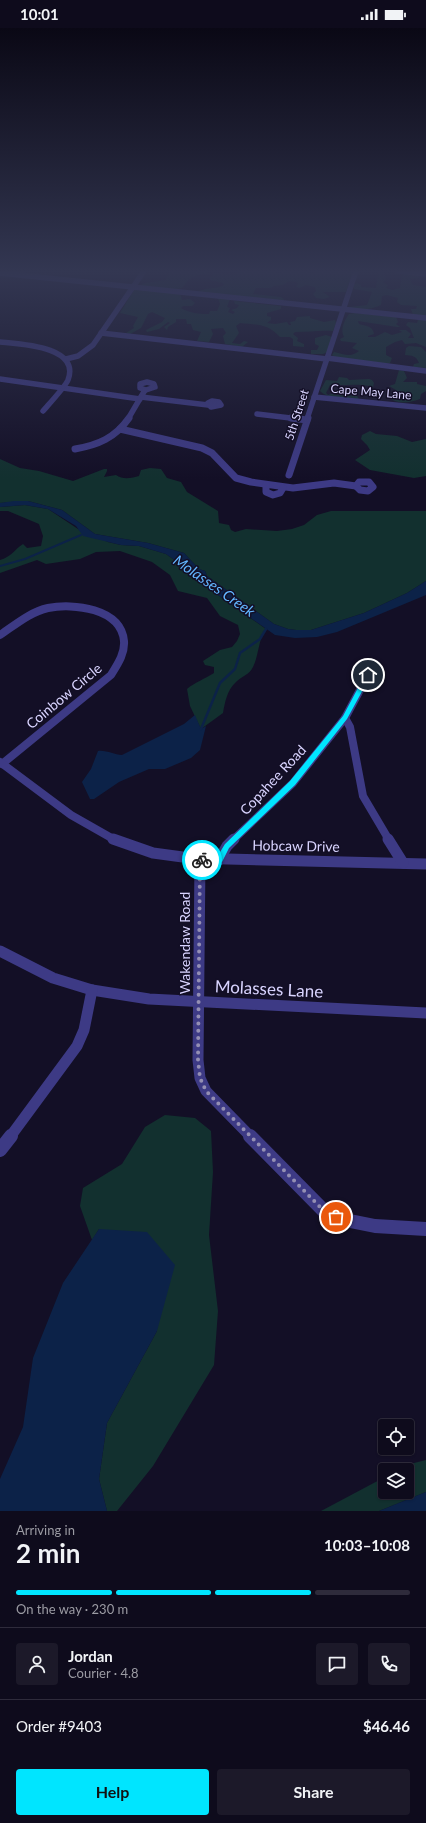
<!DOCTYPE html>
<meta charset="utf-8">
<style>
:root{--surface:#0e0b1c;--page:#1c1929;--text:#f1f3f6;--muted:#9b9ba3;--line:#2e2b3b;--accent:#00e5ff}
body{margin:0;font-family:Lato,sans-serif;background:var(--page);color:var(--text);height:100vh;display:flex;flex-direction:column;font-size:15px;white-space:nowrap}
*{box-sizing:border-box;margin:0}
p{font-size:13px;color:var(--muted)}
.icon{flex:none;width:22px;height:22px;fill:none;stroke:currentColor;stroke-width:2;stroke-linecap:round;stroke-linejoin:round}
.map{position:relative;height:1483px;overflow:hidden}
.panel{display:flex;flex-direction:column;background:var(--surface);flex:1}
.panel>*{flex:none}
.fabs{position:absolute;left:378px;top:1391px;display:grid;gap:8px}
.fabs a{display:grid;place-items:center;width:36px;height:36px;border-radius:4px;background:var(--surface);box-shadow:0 1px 3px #0004,0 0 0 1px var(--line);font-size:20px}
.pin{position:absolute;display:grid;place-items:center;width:34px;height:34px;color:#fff;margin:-17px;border:2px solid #fff;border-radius:50%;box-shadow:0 1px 4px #0007}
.courier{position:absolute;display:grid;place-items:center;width:40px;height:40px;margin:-20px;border:3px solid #00e5ff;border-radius:50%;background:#fff;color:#222;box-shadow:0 1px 5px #0007}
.overview em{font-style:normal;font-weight:700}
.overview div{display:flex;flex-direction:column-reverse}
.overview{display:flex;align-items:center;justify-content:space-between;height:68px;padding:0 16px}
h1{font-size:26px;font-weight:700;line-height:30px}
.bar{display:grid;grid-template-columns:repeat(4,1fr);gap:6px 4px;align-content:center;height:48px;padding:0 16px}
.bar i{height:5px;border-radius:3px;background:var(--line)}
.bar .current{background:var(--accent)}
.bar p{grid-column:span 4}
.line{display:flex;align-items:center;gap:10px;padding:0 16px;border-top:1px solid var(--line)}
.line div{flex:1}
.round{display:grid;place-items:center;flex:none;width:42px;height:42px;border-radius:4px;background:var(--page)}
.primary-button{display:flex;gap:8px;margin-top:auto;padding:8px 16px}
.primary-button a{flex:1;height:46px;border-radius:4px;background:var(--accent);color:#111;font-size:16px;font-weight:700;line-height:46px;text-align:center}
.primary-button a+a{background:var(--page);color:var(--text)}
.status{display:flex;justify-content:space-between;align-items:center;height:28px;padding:0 20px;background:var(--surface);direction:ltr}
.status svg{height:11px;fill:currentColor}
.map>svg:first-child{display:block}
.green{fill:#12302f}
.water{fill:#0c2248}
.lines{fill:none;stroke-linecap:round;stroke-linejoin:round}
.stream-far1{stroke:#0c2248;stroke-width:2}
.stream{stroke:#0c2248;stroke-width:2.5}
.minor-far4{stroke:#3d3a85;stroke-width:5.5}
.minor-far3{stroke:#3d3a85;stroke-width:7}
.minor-far2{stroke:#3d3a85;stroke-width:8}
.minor-far1{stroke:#3d3a85;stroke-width:11}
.minor{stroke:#3d3a85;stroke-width:14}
.route{fill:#00e5ff}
.done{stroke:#948fb3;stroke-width:4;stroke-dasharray:0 7.2}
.labels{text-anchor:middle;stroke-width:3;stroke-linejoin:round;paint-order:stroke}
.far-street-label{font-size:12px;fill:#d9d4ff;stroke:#130f26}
.street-label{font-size:14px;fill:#d9d4ff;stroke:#130f26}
.water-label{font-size:15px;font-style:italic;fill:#62b6ff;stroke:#130f26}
.near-street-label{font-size:17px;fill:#d9d4ff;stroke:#130f26}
</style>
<div class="status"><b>10:01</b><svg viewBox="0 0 49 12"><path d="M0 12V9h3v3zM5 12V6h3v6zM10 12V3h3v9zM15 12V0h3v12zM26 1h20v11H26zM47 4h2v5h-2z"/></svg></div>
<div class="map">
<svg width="426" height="1483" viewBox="0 0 426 1483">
<rect width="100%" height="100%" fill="#130f26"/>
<g class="green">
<path d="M166 243H208V245L194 248 189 251 182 260 168 262 143 259 141 257 145 255 166 252 167 248 170 245 169 243Z"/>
<path d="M241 243H272L276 246 281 245V243H308L311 246 322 243H352L351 244 353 247 351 252 349 253 346 264H323L330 269 324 271 316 270 313 266 316 263 315 259 306 257 299 260 296 258 298 256 297 254 289 253 283 257 274 258 271 260H256L253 266 281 269 284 271 283 274 197 265C206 258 216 262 224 257L223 255 210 252V249L215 245 233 247Z"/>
<path d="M380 244H384L386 251 383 255 388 257 386 260 392 262 400 260 402 245 418 247 419 250 410 251 413 257 426 259V289L413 287 411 281H416L417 278 401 277 397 274 398 270 387 267 382 268 381 277C372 281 359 284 349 279L367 277 372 264 354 261V257L357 255 361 257V259L376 260 378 245Z"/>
<path d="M137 261 180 265 182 272 190 271 195 275 192 278H183L181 280C189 285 199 286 209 286L210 283H217L220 276 218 270 230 271 227 279 230 280 228 284 233 286 235 284 231 282 237 280 239 277 235 276 234 273 281 278V281L267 285V288L271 289V292L267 295 275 296 287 294 289 297H291L290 294 295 293 297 289 310 288V290L324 294 335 292 336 295 333 303C320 302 308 304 295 304L293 306 298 310 297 313 304 316V319L293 318V311L290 309H280C267 295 257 297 240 295L236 298 239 305 232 315 240 316 244 313 248 314 242 319 225 316 223 308 226 305 223 300 211 301 213 306 209 314 197 313 201 304 193 302 191 296H187L186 291H176V294L168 299 167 302 164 299 170 295 168 294 159 301 147 304 146 302 162 294 165 290 152 284 148 286 141 300 130 306 126 305 134 300 133 298 138 289 120 285 134 262Z"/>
<path d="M355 285 396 289 398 294 396 296 400 299H397L358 293 359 296C366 298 373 298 374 306L368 308V309H375L385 304 392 307 402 304 399 302H406L411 306 408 310H414L410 300 406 297 408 294 417 295 418 292H426V319L416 315 405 316 402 312 395 314 386 319V327L392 330 390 335 385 336 335 329 332 327 334 324C344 326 351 330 359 323L352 320 357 315 341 313 340 311 344 309C340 302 344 293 349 286Z"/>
<path d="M326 307 332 309 328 324 323 326H311V322H317L319 318 315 316V310Z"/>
<path d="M409 318 421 319 426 324V340L413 339 414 336 419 335C416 327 412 328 405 327L406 320Z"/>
<path d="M399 342 404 343 407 350 403 354H417V356L426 358V363L421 366 420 371C408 375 398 377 388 369H395L396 362 389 358 395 356Z"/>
<path d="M339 349 347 350 349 352 369 351 372 352 374 355 373 359C358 355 344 358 330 357L326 365 328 367 334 365 337 367 357 368 359 371C347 371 329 372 320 363L326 352 337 353Z"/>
<path d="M370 403 376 406 397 408 412 414 426 411V448L414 450 370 442 355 432 370 422 367 417 361 411 362 407Z"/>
<path d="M0 431 20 440 39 443 73 453 104 441H107V443L104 449 116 447C123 452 132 450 139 448L141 442 150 440 161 441 167 450 181 454 187 464 218 483 219 495 229 497 231 502 235 504 246 501 277 503 292 501 304 497 317 487 331 483H426V553L407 565 364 585 311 602H296L288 601 274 596 207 548 205 543 199 541 184 525 148 515 95 506 62 482 28 473 0 475Z"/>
<path d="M25 477 48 481 78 501 108 514 121 517 139 518 166 526 186 540 201 555 266 601C258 612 259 627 253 639 249 647 242 648 236 654 227 662 225 674 223 685L201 701 190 678 187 661C195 654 205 651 214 645V639L205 637 203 633 220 622 232 619 237 613 240 606 238 597 220 588 207 570 178 563 170 547 152 534 120 523 96 524 80 531 46 536 37 532 0 545V532C11 529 14 522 23 516L27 520 41 518 43 508 39 496 8 483H0V479Z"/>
<path d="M165 1087 195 1090 211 1103 213 1144 209 1207 218 1283 214 1337 153 1438 117 1483H107L99 1451 107 1395 157 1303 99 1201 92 1212 80 1178 83 1160 122 1136 145 1099Z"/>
<path d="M426 1432V1464L379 1483H321L385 1449V1464H407V1442H399L410 1436Z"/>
</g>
<g class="water">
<path d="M14 473H28L62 482 95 506 148 515 184 525 199 541 205 543 207 548 274 596 288 601 296 602H311L364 585 407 565 426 553V567L337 604 317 609 295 610 275 607 201 555 186 540 166 526 139 518 121 517 83 508 76 498 48 481 25 477 0 479V475Z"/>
<path d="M195 687 201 701 206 698 200 722 191 730 165 741H149L119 754 94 771H90L82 754 91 741 98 723C107 722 114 727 122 727L184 696Z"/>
<path d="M99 1201 147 1204 175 1237 157 1303 107 1395 99 1451 107 1483H0V1451L23 1399 33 1330 63 1255Z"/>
<path d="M426 1464V1483H379Z"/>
</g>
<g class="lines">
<path class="stream-far1" d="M0 538 25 531 81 507"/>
<path class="stream" d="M201 701 220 655 235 641 240 625 260 611 266 601"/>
<g class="minor-far4">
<path d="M399 243 426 246"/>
<path d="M0 245 426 290"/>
<path d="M101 305 327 331"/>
<path d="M0 314C19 316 81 318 68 352 65 359 49 376 43 383"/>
<path d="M327 330 426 343"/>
<path d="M66 331 78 328 93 317 144 243"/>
<path d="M0 351 140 371"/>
<path d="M147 354 154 356 155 359 146 362 140 360V356Z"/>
<path d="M141 369 208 377"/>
<path d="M314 369 426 380"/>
<path d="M212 373 219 374 221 377 211 379 208 375Z"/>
<path d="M257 386 299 391"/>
<path d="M128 391 145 362"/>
<path d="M307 391 356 243"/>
</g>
<g class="minor-far3">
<path d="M291 390 307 392"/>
<path d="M120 401 202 420 212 425 236 450 251 454 293 460 334 455 356 458"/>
<path d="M75 421C98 417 115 410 129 390"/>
<path d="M289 447 308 390"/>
<path d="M359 454H369L373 459 368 463 360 462 356 458Z"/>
<path d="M266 457V464L273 467 280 465 283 460"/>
</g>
<g class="minor-far2">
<path d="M0 607C15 597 30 584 48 580 73 575 121 580 124 613 125 626 117 637 111 647L2 736"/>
<path d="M368 647 345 690 350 699 363 768 389 812"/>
<path d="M0 734 71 787 115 812"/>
<path d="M233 812 293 755 345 690"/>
</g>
<g class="minor-far1">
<path d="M113 811 153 825 190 830 426 836"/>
<path d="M388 811 403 835"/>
<path d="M200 832 198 1032 200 1050 206 1063 251 1109"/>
<path d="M219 832 227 818 234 811"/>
<path d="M0 923 53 950 92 962 149 971 426 985"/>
<path d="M10 1109 77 1018 84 1002 92 962"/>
</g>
<g class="minor">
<path d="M250 1108 326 1185 350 1193 375 1198 426 1201"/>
<path d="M0 1122 11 1108"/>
</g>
</g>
<linearGradient id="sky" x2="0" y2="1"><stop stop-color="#0a0815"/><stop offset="0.54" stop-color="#333752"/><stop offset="1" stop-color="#333752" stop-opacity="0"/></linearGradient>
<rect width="426" height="451" fill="url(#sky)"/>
<path class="route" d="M366 645 371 647 347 691 295 757 229 820 222 834H199L198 832 202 829H217L225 816 290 753 343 688Z"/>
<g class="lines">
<path class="done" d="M202 832H200L198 1032 200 1050 206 1063 326 1185 336 1189"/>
</g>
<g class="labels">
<g class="far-street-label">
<text transform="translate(371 364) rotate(5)" y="4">Cape May Lane</text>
<text transform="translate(297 387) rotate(-72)" y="4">5th Street</text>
</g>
<g class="street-label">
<text transform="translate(64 668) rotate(-40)" y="5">Coinbow Circle</text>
<text transform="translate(273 752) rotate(-47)" y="5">Copahee Road</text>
<text transform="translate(296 818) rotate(1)" y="5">Hobcaw Drive</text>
<text transform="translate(185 915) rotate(-90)" y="5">Wakendaw Road</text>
</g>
<g class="water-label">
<text transform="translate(214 558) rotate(35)" y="5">Molasses Creek</text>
</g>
<g class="near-street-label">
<text transform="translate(269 961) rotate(3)" y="6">Molasses Lane</text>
</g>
</g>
</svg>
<div class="fabs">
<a><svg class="icon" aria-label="locate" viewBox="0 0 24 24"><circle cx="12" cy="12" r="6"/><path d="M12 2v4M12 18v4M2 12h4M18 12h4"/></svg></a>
<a><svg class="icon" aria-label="layers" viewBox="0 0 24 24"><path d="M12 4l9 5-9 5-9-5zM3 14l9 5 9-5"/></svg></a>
</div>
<div class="pin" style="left:336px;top:1189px;background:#ea580c"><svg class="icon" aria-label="bag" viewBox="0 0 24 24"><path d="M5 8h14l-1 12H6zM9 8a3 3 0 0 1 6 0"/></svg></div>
<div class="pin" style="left:368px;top:647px;background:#1f2937"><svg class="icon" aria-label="home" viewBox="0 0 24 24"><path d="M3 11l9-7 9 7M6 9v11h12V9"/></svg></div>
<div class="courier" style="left:202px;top:832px"><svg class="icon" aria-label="bike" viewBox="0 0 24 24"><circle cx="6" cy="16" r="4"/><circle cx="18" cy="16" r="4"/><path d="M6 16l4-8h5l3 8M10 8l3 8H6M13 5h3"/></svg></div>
</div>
<section class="panel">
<div class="overview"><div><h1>2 min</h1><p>Arriving in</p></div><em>10:03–10:08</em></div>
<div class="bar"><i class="current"></i><i class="current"></i><i class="current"></i><i></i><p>On the way · 230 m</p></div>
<div class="line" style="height:72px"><a class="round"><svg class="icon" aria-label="person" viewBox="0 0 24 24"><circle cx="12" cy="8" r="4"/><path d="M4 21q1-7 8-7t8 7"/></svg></a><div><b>Jordan</b><p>Courier · 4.8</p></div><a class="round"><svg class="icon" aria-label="chat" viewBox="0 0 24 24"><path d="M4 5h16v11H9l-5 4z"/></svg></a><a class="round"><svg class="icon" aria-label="phone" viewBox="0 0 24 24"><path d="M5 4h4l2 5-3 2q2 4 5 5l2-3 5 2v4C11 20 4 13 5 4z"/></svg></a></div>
<div class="line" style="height:52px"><div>Order #9403</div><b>$46.46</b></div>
<div class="primary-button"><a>Help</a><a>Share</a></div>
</section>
